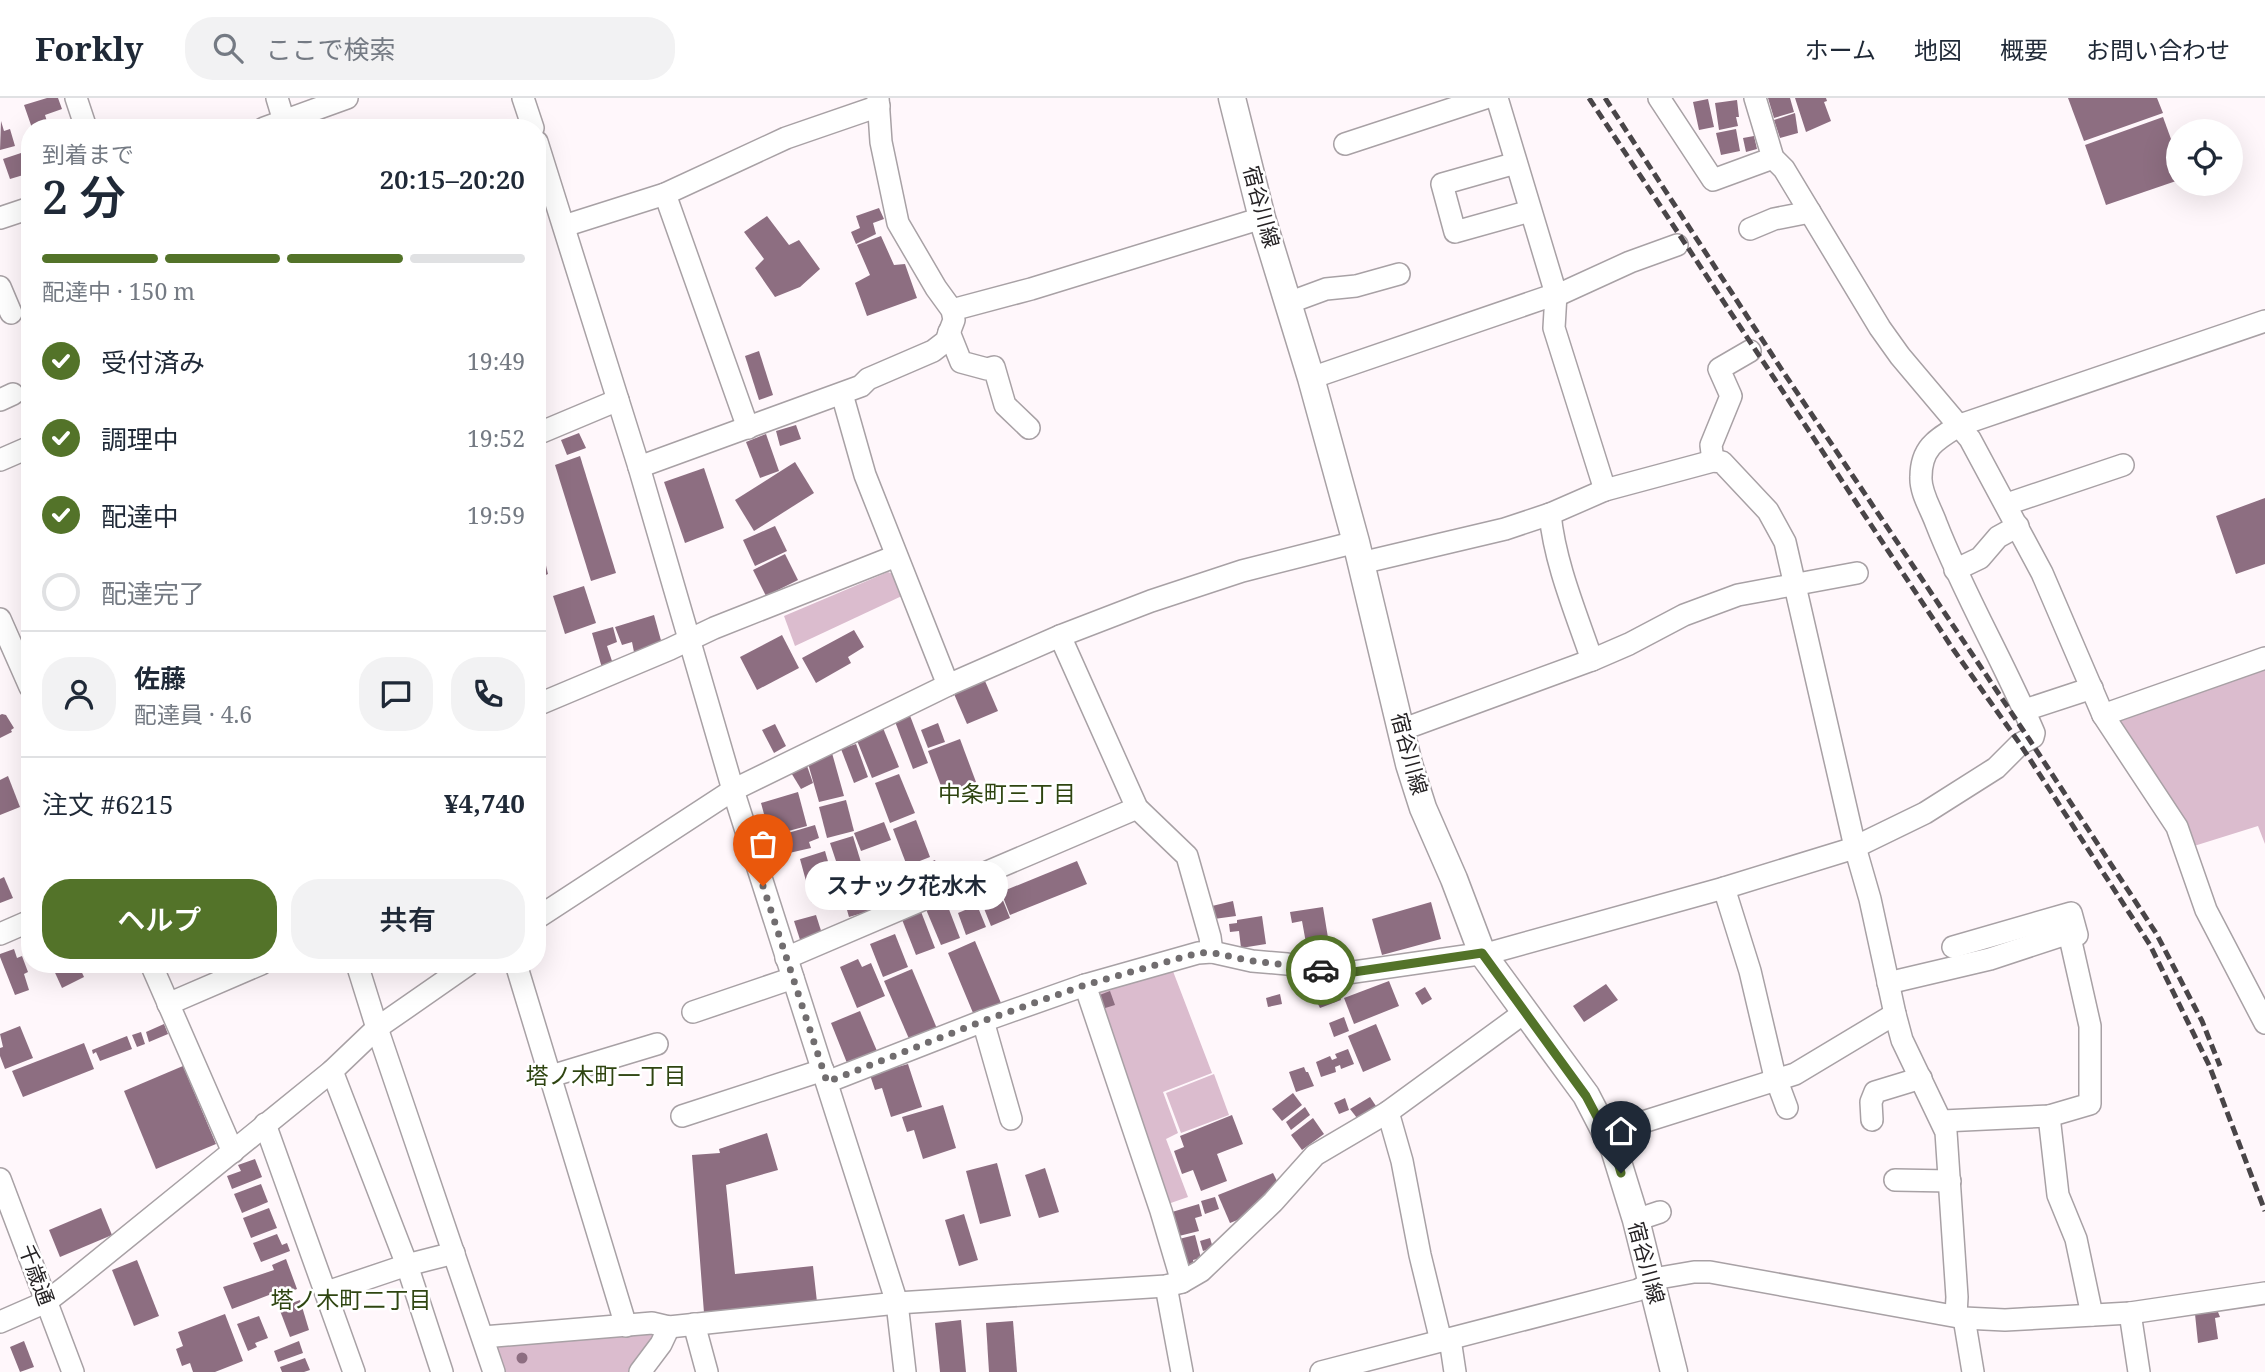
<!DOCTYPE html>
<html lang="ja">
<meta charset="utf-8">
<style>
:root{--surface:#fff;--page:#f2f2f3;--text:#1f2937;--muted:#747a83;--line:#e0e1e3;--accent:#537329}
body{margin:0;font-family:"Noto Serif","Noto Sans JP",serif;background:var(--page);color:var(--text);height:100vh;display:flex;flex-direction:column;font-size:26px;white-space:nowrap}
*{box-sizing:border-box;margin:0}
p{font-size:23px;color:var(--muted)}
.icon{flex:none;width:38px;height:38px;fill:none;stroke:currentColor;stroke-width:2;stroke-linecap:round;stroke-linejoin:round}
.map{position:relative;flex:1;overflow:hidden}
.sheet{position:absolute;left:21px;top:21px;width:525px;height:854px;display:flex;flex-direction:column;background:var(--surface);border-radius:28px;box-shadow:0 7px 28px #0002}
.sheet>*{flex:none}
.controls{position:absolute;left:2166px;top:21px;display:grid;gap:14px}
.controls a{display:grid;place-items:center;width:77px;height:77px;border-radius:50%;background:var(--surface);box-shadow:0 7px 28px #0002;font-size:35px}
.pin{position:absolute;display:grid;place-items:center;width:60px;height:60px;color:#fff;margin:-72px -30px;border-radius:50% 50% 50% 0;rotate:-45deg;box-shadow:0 0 7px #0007}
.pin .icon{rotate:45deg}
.courier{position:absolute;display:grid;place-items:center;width:70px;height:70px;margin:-35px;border:5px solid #537329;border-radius:50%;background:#fff;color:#222;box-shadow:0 2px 9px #0007}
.bubble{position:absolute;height:49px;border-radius:24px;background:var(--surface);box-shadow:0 7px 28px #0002;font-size:23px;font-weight:600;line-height:49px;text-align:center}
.head em{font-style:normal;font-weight:600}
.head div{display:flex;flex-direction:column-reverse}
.head{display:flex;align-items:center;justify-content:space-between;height:119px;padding:0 21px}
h1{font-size:46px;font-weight:600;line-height:52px}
.bar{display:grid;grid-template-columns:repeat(4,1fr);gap:10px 7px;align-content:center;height:84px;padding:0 21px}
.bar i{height:9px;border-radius:5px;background:var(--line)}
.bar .current{background:var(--accent)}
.bar p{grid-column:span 4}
.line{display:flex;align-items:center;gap:18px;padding:0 21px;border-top:2px solid var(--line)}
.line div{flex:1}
.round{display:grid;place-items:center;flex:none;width:74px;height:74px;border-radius:28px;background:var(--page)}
ol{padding:0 21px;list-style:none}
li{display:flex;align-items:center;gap:21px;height:77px}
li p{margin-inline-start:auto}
li .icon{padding:7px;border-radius:50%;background:var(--accent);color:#fff;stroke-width:4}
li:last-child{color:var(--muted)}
li i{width:38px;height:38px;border:4px solid var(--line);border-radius:50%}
.primary-button{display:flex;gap:14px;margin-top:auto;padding:14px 21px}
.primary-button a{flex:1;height:80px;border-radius:28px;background:var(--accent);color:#fff;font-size:28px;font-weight:600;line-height:80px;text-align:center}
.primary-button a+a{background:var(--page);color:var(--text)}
header{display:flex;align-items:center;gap:42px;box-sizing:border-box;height:98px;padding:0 35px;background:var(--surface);border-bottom:2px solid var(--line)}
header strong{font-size:33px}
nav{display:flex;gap:38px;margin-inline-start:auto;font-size:24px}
.search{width:490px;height:63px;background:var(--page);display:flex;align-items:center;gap:18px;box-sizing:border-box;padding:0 24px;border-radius:28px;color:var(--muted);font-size:26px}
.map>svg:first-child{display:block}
.green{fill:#dbbcce}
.building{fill:#8d6e81}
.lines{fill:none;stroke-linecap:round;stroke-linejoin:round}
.minor-casing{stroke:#a8a1a5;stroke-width:24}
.major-casing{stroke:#a8a1a5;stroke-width:29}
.minor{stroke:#fff;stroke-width:21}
.major{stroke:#fff;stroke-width:26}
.rail{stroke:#494548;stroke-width:5;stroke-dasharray:10 5;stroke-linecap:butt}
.done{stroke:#716d6f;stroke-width:7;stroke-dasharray:0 12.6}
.route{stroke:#537329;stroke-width:9}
.labels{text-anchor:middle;stroke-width:5;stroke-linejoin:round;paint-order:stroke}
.street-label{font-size:21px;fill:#252224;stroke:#fff}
.neighbourhood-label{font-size:23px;fill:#2f4511;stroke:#fff}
</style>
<header>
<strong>Forkly</strong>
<div class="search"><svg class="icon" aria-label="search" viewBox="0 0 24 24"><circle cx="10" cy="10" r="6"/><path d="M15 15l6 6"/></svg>ここで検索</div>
<nav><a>ホーム</a><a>地図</a><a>概要</a><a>お問い合わせ</a></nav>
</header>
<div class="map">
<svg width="2265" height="1274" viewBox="0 0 2265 1274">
<rect width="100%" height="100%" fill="#fff7fb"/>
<g class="green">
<path d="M888 474 896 477 904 497 795 548 784 518Z"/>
<path d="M2265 569V746L2258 728 2194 748 2114 619Z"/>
<path d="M1171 868 1212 975 1163 994 1178 1035 1166 1041 1188 1099 1165 1107 1094 901 1098 888Z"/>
<path d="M1214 976 1229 1017 1181 1035 1166 995Z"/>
<path d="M651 1232 657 1244 636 1274H502L494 1249 498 1243Z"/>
</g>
<g class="building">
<path d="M47 0H58L62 11 45 17 49 30H32L24 7Z"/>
<path d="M1768 0H1790L1794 14 1774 20Z"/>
<path d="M1795 0H1826L1827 3 1824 4 1831 23 1806 34Z"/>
<path d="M2068 0H2157L2163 15 2084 43Z"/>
<path d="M1708 1 1714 29 1699 32 1693 4Z"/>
<path d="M1737 2 1739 19H1736L1738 28 1719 32 1715 5Z"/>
<path d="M1795 15 1798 35 1780 40 1774 22Z"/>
<path d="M2163 19 2179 63V82L2106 107 2085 47Z"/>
<path d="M1 23 4 33 10 31 15 48 0 52Z"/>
<path d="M1736 31 1740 53 1721 57 1716 35Z"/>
<path d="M1754 38 1757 51 1746 54 1743 40Z"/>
<path d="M30 52V75L10 81 3 61Z"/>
<path d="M879 110 884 121 873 125 876 136 856 146 851 134 860 130 856 118Z"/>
<path d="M767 118 789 147 799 142 820 171 800 189 775 199 755 170 764 161 744 134Z"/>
<path d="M881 138 894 167 905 166 917 200 867 218 855 185 870 177 857 147Z"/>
<path d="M759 253 773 297 759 302 745 258Z"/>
<path d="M796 327 801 341 780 348 776 333Z"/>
<path d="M579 335 586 350 567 357 561 342Z"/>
<path d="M766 336 779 373 760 380 746 344Z"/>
<path d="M580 358 616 475 591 483 555 367Z"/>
<path d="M795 364 814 395 754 433 735 402Z"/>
<path d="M704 370 724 430 685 445 664 384Z"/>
<path d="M2265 400V466L2236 476 2216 418Z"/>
<path d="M775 428 787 453 755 468 743 442Z"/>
<path d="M543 455 548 476 537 481V457Z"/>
<path d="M785 456 798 482 766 498 753 472Z"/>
<path d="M584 488 596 525 565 536 553 498Z"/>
<path d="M654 517 662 546 634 554 632 544 622 547 615 529Z"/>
<path d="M613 529 617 544 607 548 613 566 602 570 592 535Z"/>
<path d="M854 532 864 549 848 559 851 565 816 585 802 560Z"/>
<path d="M782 537 799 570 757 592 740 559Z"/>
<path d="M985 583 998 613 967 626 954 596Z"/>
<path d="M909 615 928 665 913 671 894 621Z"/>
<path d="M2 616 6 617 14 630 11 632 12 634 0 640V617Z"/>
<path d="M938 625 945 644 928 650 921 632Z"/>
<path d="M775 626 786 648 774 655 762 632Z"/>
<path d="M883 630 899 669 872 680 856 640Z"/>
<path d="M960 641 976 684 944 696 928 653Z"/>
<path d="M856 646 868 679 854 685 841 651Z"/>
<path d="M832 655 844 698 819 704 807 662Z"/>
<path d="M805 662 813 685 801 691 790 673Z"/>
<path d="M899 676 915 715 890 725 875 685Z"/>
<path d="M8 678 20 709 0 717V682Z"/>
<path d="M798 694 807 728 770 738 761 705Z"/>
<path d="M846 702 854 733 827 740 819 709Z"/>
<path d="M916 722 930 759 907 768 893 731Z"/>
<path d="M884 724 891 742 861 753 854 735Z"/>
<path d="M815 727 819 740 809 744 811 750 776 758 771 740Z"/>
<path d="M853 738 863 771 841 778 830 745Z"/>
<path d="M825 753 838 798 812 805 800 761Z"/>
<path d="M935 762 944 784 915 796 906 774Z"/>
<path d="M1077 763 1087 786 1010 817 1001 794Z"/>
<path d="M865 776 876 811 849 819 839 784Z"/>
<path d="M4 779 13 800 0 805V781Z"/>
<path d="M998 790 1010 820 991 828 979 798Z"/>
<path d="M945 801 960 840 941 847 925 809Z"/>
<path d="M1233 803 1236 818 1214 821 1212 808Z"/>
<path d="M1431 804 1441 841 1382 857 1372 821Z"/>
<path d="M977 807 986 829 966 837 958 815Z"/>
<path d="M1323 809 1330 852 1308 856 1302 823 1292 825 1290 814Z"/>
<path d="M920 811 935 850 916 857 901 819Z"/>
<path d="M816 817 824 842 802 848 794 823Z"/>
<path d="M1262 818 1266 846 1241 850 1239 833 1230 834 1229 826 1237 825V822Z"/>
<path d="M895 836 908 869 883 879 870 846Z"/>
<path d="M975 843 1001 905 991 909 976 922 948 855Z"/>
<path d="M14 851 17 860 22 858 28 874 24 876 29 892 15 897 0 859V856Z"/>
<path d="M858 861 862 869 871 865 885 898 857 910 840 869Z"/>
<path d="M51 866H78L84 879 62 890Z"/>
<path d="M912 871 938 933 913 950 884 883Z"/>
<path d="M1332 880 1341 902 1320 910 1317 904 1313 906 1309 897 1314 895 1311 889Z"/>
<path d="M1389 883 1399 908 1354 926 1344 900Z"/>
<path d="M1606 886 1618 902 1584 924 1573 908Z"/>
<path d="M1425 889 1432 901 1422 907 1415 895Z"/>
<path d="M1110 893 1115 907 1102 911 1097 898Z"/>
<path d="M1280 896 1282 906 1268 909 1266 900Z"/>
<path d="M860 913 877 953 847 965 831 925Z"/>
<path d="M1344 919 1349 933 1334 939 1329 925Z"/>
<path d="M164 926 168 936 149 944 146 934Z"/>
<path d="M1376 926 1391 962 1363 974 1348 938Z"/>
<path d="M20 928 33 960 5 971 0 958V950L3 949 0 936Z"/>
<path d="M141 934 145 946 137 949 132 937Z"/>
<path d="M127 938 132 951 100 963 96 954 93 956 92 952Z"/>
<path d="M84 945 94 971 23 999 12 973Z"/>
<path d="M1348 951 1354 966 1341 971 1340 967 1335 969 1336 974 1321 979 1316 964 1330 958 1332 962 1337 960 1335 956Z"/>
<path d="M908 966 922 1009 891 1019 882 990 875 992 870 977Z"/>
<path d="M183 968 216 1046 156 1071 124 993Z"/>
<path d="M1304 969 1306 974H1308L1314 988 1296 994 1289 974Z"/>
<path d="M1293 995 1302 1007 1282 1023 1272 1011Z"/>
<path d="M1370 999 1376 1008 1357 1020 1350 1011Z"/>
<path d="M1345 1000 1349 1012 1339 1016 1334 1005Z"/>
<path d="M943 1007 956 1050 923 1061 914 1032 907 1034 902 1019Z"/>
<path d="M1305 1009 1310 1017 1291 1032 1286 1024Z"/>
<path d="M1232 1017 1243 1046 1217 1056 1227 1083 1201 1093 1193 1072 1182 1076 1174 1053 1184 1049 1180 1038Z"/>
<path d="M1313 1020 1324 1036 1302 1052 1291 1037Z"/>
<path d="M767 1035 778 1072 726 1087 735 1176 813 1168 817 1204 704 1215 692 1057 720 1055 719 1051Z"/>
<path d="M255 1061 262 1079 232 1091 227 1078 241 1073 238 1067Z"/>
<path d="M997 1065 1011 1118 980 1126 966 1073Z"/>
<path d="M1045 1070 1059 1114 1039 1120 1025 1077Z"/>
<path d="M1273 1075 1278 1085 1245 1119 1230 1125 1218 1097Z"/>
<path d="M261 1086 268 1104 242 1115 234 1096Z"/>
<path d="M1215 1099 1219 1111 1205 1116 1201 1103Z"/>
<path d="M1199 1106 1202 1118 1195 1120 1199 1133 1179 1138 1172 1114Z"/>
<path d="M101 1110 112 1137 60 1159 49 1132Z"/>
<path d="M269 1110 277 1130 251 1140 243 1120Z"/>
<path d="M964 1116 978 1162 959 1168 945 1122Z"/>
<path d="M277 1136 282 1147 287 1145 290 1153 261 1164 253 1145Z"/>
<path d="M1195 1137 1201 1160 1193 1162 1194 1167 1184 1170 1179 1141Z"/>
<path d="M1210 1140 1213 1150 1203 1153 1200 1143Z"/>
<path d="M286 1161 297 1191 284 1196 282 1192 232 1211 223 1189 274 1172 272 1167Z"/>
<path d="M137 1162 159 1218 134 1228 112 1172Z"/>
<path d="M300 1202 309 1232 290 1239 279 1210Z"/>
<path d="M2218 1214 2220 1219 2215 1220 2218 1241 2198 1245 2195 1216Z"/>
<path d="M225 1216 243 1263 215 1274H193L190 1265 182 1268 176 1251 183 1248 178 1234Z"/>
<path d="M259 1218 268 1240 255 1245 257 1249 248 1253 237 1226Z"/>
<path d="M961 1222 966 1274H940L935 1225Z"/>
<path d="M1013 1223 1017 1274H989L986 1225Z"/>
<path d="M24 1243 34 1269 20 1274 10 1249Z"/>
<path d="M299 1243 303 1255 278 1264 274 1253Z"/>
<circle cx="522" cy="1260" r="5.5"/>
<path d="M305 1260 310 1272 304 1274H282L280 1269Z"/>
</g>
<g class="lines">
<g class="minor-casing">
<g id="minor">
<path d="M76 0 86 30"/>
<path d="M277 0 286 30"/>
<path d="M523 0 533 30"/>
<path d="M1497 0 1556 196 1554 230 1605 392"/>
<path d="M1659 0 1713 82 1773 60"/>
<path d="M1755 0 1773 60 1784 71 1880 230 1900 258 1970 341 2042 475 2103 617 2177 729 2206 812 2265 925"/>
<path d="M264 30 347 0"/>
<path d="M537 44 639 369 733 692 897 1205 905 1274"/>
<path d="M1345 46 1485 0"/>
<path d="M1516 65 1442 86 1455 134 1530 113"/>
<path d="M665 96 748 330"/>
<path d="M0 120 30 110"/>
<path d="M564 128 665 96 786 40 879 8"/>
<path d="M1750 131 1774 121 1810 114"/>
<path d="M0 189 11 215"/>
<path d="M1288 205 1326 191 1356 188 1399 176"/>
<path d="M952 212 1031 191 1262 120"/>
<path d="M949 234 961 264 987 271 994 269 1005 307 1029 330"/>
<path d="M1311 280 1556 196H1560L1630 164 1677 147"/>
<path d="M842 296 865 377 948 587"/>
<path d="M0 302 13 296"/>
<path d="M537 336 618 302"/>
<path d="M0 362 30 349"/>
<path d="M1713 363 1711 347 1731 298 1719 271 1750 253"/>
<path d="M639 369 861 288 868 281 933 253 946 243 954 222 952 212 936 190 898 125 881 44 878 0"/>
<path d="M2007 406 2123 367"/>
<path d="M1550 416C1555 466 1576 515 1592 562"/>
<path d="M1361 465 1505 431 1550 416 1605 392 1713 363 1722 364 1768 413 1785 444 1855 749 1870 801 1895 916 1902 942 1946 1034 1957 1199 1956 1218"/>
<path d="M1955 472 1980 460 1998 439 2018 428"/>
<path d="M0 521 30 589"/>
<path d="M1060 538 1137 710 1187 758 1210 839 1212 854"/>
<path d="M537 607 670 551 714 530 896 458"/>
<path d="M2025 612 2092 590"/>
<path d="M2103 617 2265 560"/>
<path d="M1401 632 1592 562 1629 546 1684 517 1738 497 1857 475"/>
<path d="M1724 790 1750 873 1774 975 1787 1010"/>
<path d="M537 820 733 692 948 587 1060 538 1151 503 1242 473 1356 444"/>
<path d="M0 836 30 823"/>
<path d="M1953 849 2071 815 2077 837"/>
<path d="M786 860 1137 710"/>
<path d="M151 866 233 1054"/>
<path d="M357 866 377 930 494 1274"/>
<path d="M516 866 626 1228"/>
<path d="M1888 885 1990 861 2069 835 2090 928V1006L2049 1018 1943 1023"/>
<path d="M1085 887 1161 1113 1182 1184"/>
<path d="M168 906 261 866"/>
<path d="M693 914 793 880"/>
<path d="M983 923 1011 1021"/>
<path d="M332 973 407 1167 442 1274"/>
<path d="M551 978 657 946"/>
<path d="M827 984 983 923 1085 887 1198 855 1212 854 1252 863 1287 866 1340 876 1493 854 1724 790 1851 751 1925 715 1996 670 2020 646 2033 639 2034 635C2004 564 1964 497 1936 425 1931 411 1920 394 1921 379 1921 349 1937 341 1960 327L2265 223"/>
<path d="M1388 1014 1402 1063 1420 1157 1441 1243"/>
<path d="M682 1018 823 972"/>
<path d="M2049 1018 2058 1097 2076 1141 2092 1217"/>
<path d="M1872 1022 1871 1004 1875 994 1921 980"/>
<path d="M265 1026 354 1274"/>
<path d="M1605 1036 1795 976 1895 916"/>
<path d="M0 1081 73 1274"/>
<path d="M1895 1082 1950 1083"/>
<path d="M1636 1122 1660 1114"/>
<path d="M1166 1188 1182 1274"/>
<path d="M327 1194 407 1167 454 1155"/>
<path d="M2130 1215 2139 1274"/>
<path d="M1964 1220 1973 1274"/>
<path d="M0 1224 46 1204 68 1187 332 973 377 930 469 866"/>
<path d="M694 1226 707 1274"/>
<path d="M483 1239 652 1225 669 1229 897 1205 1166 1188 1182 1184 1201 1173 1273 1104 1315 1057 1388 1014 1525 914"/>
<path d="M1450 1241 1455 1274"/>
<path d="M640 1274 661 1246 669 1229"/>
<path d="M1321 1274 1638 1192 1659 1180 1694 1174H1710L1964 1220 2005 1222 2130 1215 2265 1195"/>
</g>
</g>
<g class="major-casing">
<path id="major" d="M1232 0 1262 120 1311 280 1356 444 1409 666 1423 710 1454 781 1482 855 1586 997 1614 1051 1636 1122 1674 1274"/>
</g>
<use href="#minor" class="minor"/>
<use href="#major" class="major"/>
<g class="rail">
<path d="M1589 0 1953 551 2020 646 2150 847 2209 967 2265 1113"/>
<path d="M1605 0 1782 272 2029 641 2156 835 2202 923 2220 968"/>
</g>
</g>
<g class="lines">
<path class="done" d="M763 788 827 984 983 923 1085 887 1198 855C1218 853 1234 861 1254 863 1276 866 1299 868 1321 872"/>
<path class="route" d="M1321 872 1340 876 1482 855 1586 998 1614 1051 1621 1075"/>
</g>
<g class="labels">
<g class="street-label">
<text transform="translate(1261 109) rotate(75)" y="7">宿谷川線</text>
<text transform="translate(1409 656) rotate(75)" y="7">宿谷川線</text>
<text transform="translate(1646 1165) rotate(75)" y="7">宿谷川線</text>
<text transform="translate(36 1177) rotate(70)" y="7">千歳通</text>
</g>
<g class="neighbourhood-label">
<text x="1007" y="704">中条町三丁目</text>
<text x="606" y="986">塔ノ木町一丁目</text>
<text x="351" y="1210">塔ノ木町二丁目</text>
</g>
</g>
</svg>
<div class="controls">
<a><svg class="icon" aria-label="locate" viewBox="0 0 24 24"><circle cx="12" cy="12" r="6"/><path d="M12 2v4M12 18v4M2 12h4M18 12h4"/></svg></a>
</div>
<div class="pin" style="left:763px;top:788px;background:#ea580c"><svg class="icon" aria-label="bag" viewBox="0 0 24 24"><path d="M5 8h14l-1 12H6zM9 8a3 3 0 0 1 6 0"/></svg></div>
<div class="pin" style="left:1621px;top:1075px;background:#1f2937"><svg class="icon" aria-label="home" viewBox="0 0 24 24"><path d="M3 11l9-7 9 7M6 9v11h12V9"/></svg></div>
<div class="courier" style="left:1321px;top:872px"><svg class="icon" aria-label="car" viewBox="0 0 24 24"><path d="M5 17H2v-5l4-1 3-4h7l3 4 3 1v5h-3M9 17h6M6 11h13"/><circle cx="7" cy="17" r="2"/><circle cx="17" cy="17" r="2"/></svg></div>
<div class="bubble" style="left:805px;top:763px;width:203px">スナック花水木</div>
<section class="sheet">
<div class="head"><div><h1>2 分</h1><p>到着まで</p></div><em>20:15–20:20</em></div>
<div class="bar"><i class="current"></i><i class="current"></i><i class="current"></i><i></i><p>配達中 · 150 m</p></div>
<ol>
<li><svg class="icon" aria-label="check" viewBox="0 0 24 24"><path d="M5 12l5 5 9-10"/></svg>受付済み<p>19:49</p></li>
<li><svg class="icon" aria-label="check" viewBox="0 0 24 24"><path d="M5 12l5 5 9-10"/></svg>調理中<p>19:52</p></li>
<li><svg class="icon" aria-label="check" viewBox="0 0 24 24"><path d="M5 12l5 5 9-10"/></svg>配達中<p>19:59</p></li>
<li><i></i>配達完了</li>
</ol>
<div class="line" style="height:126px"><a class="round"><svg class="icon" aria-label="person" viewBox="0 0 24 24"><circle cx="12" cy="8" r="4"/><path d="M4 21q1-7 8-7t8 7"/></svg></a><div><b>佐藤</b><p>配達員 · 4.6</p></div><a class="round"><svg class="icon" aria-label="chat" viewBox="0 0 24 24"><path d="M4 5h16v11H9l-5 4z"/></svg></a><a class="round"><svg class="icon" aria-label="phone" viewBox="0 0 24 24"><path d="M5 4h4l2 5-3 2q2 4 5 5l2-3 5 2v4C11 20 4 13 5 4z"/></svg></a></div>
<div class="line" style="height:91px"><div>注文 #6215</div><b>¥4,740</b></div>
<div class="primary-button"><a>ヘルプ</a><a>共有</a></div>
</section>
</div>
